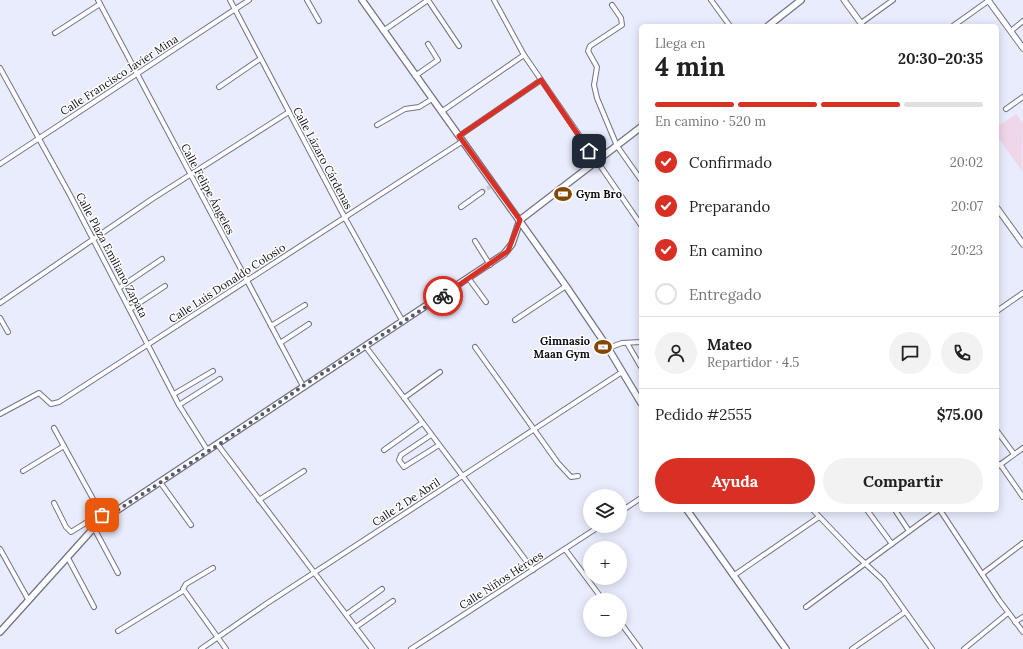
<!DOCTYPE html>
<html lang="es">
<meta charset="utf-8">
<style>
:root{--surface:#fff;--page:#f2f2f2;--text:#222;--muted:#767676;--line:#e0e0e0;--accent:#d93025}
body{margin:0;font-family:Lora,serif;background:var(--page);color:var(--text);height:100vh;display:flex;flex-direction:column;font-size:15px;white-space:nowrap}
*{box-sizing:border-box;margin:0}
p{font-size:13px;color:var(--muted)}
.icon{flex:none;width:22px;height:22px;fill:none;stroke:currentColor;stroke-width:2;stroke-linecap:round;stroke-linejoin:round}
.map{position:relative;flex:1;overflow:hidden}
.details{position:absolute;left:639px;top:24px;width:360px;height:488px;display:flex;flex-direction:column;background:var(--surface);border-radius:6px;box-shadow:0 2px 10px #0003}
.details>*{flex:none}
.tools{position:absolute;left:583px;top:489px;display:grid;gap:8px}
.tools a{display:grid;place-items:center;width:44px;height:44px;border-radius:50%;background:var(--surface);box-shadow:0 2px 10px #0003;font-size:20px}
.pin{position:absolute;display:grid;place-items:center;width:34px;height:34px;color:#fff;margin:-17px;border-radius:8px;box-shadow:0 2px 6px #0006}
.courier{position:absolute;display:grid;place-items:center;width:40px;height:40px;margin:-20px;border:3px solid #d93025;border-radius:50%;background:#fff;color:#222;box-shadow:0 1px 5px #0007}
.head em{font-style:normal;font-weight:700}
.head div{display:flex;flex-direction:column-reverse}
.head{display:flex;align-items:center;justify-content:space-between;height:68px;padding:0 16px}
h1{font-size:26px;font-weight:700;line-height:30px}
.bar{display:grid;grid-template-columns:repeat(4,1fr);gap:6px 4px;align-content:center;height:48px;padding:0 16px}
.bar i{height:5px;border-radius:3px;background:var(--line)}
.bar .active{background:var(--accent)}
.bar p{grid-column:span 4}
.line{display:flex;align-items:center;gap:10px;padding:0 16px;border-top:1px solid var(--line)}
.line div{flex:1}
.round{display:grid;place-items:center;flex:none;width:42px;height:42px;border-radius:21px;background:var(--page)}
ol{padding:0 16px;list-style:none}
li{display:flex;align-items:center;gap:12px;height:44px}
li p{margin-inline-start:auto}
li .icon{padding:4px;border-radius:50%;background:var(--accent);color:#fff;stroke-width:4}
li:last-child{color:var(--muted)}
li i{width:22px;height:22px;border:2px solid var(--line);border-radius:50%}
.button{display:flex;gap:8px;margin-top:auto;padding:8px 16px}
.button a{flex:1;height:46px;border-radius:24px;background:var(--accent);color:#fff;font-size:16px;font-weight:700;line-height:46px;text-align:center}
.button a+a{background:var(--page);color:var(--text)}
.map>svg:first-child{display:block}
.green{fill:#f0d6e9}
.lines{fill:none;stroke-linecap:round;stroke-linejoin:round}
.minor-tunnel{stroke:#c8cad9;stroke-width:4;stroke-dasharray:4 2;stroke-linecap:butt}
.minor-casing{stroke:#70738b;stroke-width:6}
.tertiary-casing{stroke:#70738b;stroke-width:7}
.secondary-casing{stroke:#70738b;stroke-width:8}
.minor{stroke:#fff;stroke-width:4}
.tertiary{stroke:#fff;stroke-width:5}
.secondary{stroke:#fff;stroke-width:5.5}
.done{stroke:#595a65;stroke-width:4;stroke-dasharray:0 7.2}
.route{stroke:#d93025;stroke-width:5}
.labels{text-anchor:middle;stroke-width:3;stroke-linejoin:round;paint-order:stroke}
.street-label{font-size:11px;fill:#0b0c14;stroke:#fff}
.poi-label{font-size:11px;font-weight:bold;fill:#0b0c14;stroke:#fff;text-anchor:start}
</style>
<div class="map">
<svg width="1023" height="649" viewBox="0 0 1023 649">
<rect width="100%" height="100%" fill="#e9ecfc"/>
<path class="green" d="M1016 114 1023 123 1022 171 997 136V127Z"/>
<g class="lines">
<path class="minor-tunnel" d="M482 192 490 187"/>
<g class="minor-casing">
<g id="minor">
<path d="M98 0 303 386"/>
<path d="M230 0 345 218 403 322"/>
<path d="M307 0 319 21"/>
<path d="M428 0 459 46"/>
<path d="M494 0 524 55 641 225"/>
<path d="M711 0 730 26"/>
<path d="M612 5 621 18 622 25 590 46 588 51 597 67 594 85 597 98 617 146 641 180"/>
<path d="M861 23 893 0"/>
<path d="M953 26 988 1"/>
<path d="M383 31 428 0"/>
<path d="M1011 31 1023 21"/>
<path d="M55 33 100 4"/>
<path d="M0 68 70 195 179 405 208 451"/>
<path d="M415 76 438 60 428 44"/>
<path d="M219 87 260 59"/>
<path d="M1006 109 1023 97"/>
<path d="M441 112 524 55"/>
<path d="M377 125 405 109 419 107 432 99"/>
<path d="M459 136 541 80"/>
<path d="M0 164 249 0"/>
<path d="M461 207 482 192"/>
<path d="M475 241 490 265"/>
<path d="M469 279 486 302"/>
<path d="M119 288 162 259"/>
<path d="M0 303 152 199 289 112"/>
<path d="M130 309 165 286"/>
<path d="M997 311 1023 293"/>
<path d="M0 318 8 332"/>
<path d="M515 320 566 286"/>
<path d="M271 326 305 305"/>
<path d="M280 343 309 324"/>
<path d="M627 343 641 367"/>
<path d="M366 347 533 570"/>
<path d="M475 347 558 463 571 477 578 476"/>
<path d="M608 348 622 343 641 342"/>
<path d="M174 394 213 371"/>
<path d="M404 398 440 372"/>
<path d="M179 405 220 379"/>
<path d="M0 414 39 393 51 404 59 402 463 141"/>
<path d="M54 428 104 519"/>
<path d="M997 431 1014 454"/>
<path d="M431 435 401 455 399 460 404 467 439 445"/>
<path d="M218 445 372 649"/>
<path d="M384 450 422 423"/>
<path d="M1000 464 1023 497"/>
<path d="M997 467 1023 448"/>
<path d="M23 471 64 446"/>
<path d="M160 482 191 525"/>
<path d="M259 500 304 471"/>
<path d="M54 503 66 527 71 532 92 519 101 521"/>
<path d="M813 510 856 555 883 580 932 649"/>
<path d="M867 510 892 544"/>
<path d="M895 510 909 531"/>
<path d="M940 510 999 600 1023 632"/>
<path d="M620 512 641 498"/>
<path d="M94 528 118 573"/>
<path d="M0 549 29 601"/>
<path d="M565 549 603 600"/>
<path d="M68 558 94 607"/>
<path d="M213 568 186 584 183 589 226 649"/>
<path d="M982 574 1023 543"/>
<path d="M733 576 819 517"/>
<path d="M806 607 938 510"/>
<path d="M347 614 382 589"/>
<path d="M620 622 640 649"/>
<path d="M1015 622 1023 617"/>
<path d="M356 627 393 601"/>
<path d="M118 631 183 591"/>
<path d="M201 649 266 604 622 372"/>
<path d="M411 649 600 526"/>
<path d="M852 649 905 612"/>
<path d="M964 649 1008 613"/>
</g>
</g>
<g class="tertiary-casing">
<g id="tertiary">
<path d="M844 0 863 26"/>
<path d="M988 0 1023 48"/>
<path d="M997 208 1023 244"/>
</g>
</g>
<g class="secondary-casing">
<g id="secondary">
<path d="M362 0 566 286 608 348 641 403"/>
<path d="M768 26 801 0"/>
<path d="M687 510 786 649"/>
<path d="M0 632 91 531 104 519 504 254 512 244 520 220 641 127"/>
</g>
</g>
<use href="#minor" class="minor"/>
<use href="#tertiary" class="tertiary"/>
<use href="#secondary" class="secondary"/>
</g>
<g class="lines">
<path class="done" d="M102 515 104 519 218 445 303 386 443 296"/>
<path class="route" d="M443 296 508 251 520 220 459 136 541 80 589 151"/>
</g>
<defs>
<g id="stadium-bare" transform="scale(1.38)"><path d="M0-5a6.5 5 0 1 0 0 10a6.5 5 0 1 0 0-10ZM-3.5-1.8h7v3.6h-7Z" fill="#834701" stroke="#fff" stroke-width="2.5" paint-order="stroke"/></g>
</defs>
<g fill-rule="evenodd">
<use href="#stadium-bare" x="563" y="194"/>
<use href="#stadium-bare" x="603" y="347"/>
</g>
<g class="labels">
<g class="street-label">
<text transform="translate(119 75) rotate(-33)" y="4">Calle Francisco Javier Mina</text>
<text transform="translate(323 158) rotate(62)" y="4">Calle Lázaro Cárdenas</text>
<text transform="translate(208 189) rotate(62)" y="4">Calle Felipe Ángeles</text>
<text transform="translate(112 255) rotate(62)" y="4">Calle Plaza Emiliano Zapata</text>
<text transform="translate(227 283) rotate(-33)" y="4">Calle Luis Donaldo Colosio</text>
<text transform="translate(406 502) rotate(-33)" y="4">Calle 2 De Abril</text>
<text transform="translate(501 580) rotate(-33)" y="4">Calle Niños Héroes</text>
</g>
<g class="poi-label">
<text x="576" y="198">Gym Bro</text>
<text x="590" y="345" text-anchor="end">Gimnasio<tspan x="590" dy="13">Maan Gym</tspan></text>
</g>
</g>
</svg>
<div class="tools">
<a><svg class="icon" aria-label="layers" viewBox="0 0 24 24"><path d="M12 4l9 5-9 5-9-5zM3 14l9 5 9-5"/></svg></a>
<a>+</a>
<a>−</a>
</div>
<div class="pin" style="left:102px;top:515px;background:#ea580c"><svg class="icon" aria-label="bag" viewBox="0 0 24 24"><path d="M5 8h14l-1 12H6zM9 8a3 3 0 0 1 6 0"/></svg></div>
<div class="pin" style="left:589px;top:151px;background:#1f2937"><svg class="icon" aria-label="home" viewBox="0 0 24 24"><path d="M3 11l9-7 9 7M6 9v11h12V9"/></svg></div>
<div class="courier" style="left:443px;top:296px"><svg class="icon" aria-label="bike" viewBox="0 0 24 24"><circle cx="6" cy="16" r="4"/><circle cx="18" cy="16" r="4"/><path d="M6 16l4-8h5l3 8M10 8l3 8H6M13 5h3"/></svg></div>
<section class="details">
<div class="head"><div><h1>4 min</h1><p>Llega en</p></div><em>20:30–20:35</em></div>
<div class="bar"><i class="active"></i><i class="active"></i><i class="active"></i><i></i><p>En camino · 520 m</p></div>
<ol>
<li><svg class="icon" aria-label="check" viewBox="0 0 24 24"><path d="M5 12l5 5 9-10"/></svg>Confirmado<p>20:02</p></li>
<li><svg class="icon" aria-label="check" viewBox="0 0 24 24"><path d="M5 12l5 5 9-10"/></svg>Preparando<p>20:07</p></li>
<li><svg class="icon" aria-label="check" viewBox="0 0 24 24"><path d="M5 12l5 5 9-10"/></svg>En camino<p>20:23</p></li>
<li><i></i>Entregado</li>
</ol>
<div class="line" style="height:72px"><a class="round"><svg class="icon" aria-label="person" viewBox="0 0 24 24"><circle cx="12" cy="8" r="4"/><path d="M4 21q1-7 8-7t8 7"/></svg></a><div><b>Mateo</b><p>Repartidor · 4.5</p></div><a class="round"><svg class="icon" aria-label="chat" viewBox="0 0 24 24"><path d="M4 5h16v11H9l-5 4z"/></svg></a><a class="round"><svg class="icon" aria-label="phone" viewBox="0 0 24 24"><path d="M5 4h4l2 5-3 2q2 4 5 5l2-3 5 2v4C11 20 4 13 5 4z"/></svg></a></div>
<div class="line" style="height:52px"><div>Pedido #2555</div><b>$75.00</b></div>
<div class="button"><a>Ayuda</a><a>Compartir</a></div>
</section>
</div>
